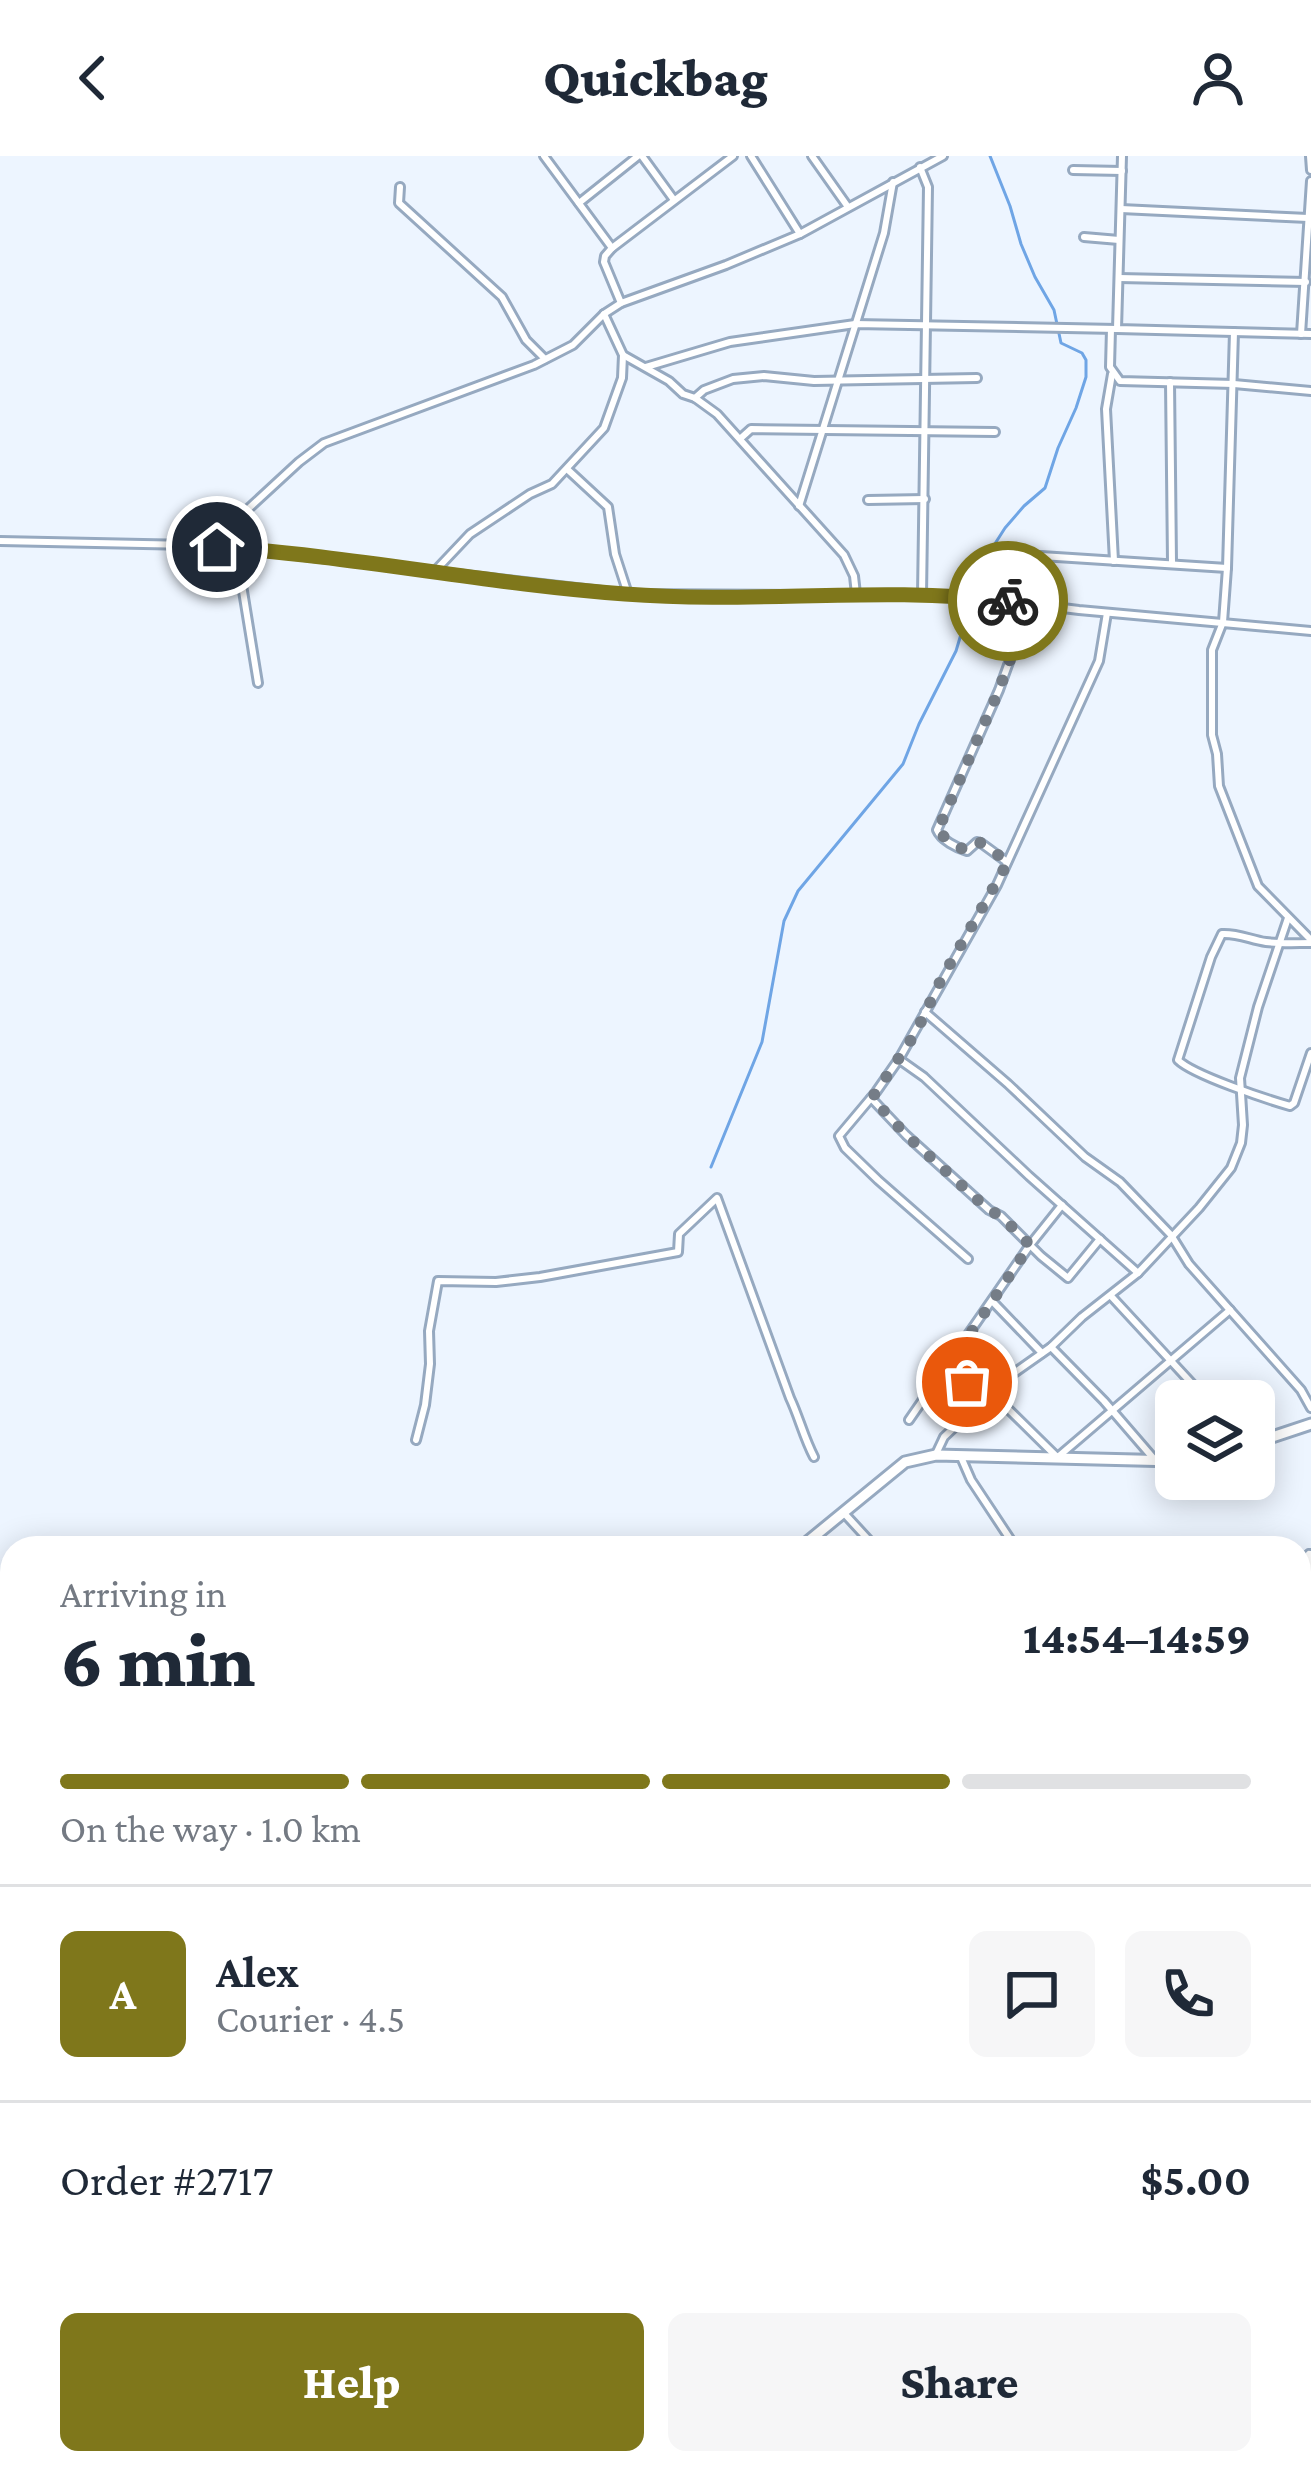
<!DOCTYPE html>
<meta charset="utf-8">
<style>
:root{--surface:#fff;--page:#f6f6f7;--text:#1f2937;--muted:#747a83;--line:#e0e1e3;--accent:#7f771b}
body{margin:0;font-family:"Crimson Pro",serif;background:var(--page);color:var(--text);height:100vh;display:flex;flex-direction:column;font-size:45px;white-space:nowrap}
*{box-sizing:border-box;margin:0}
p{font-size:39px;color:var(--muted)}
.icon{flex:none;width:66px;height:66px;fill:none;stroke:currentColor;stroke-width:2;stroke-linecap:round;stroke-linejoin:round}
.map{position:relative;flex:1;overflow:hidden}
.panel{position:absolute;left:0px;top:1380px;width:1311px;height:939px;display:flex;flex-direction:column;background:var(--surface);border-radius:36px 36px 0 0;box-shadow:0 6px 30px #0003}
.panel>*{flex:none}
.buttons{position:absolute;left:1155px;top:1224px;display:grid;gap:24px}
.buttons a{display:grid;place-items:center;width:120px;height:120px;border-radius:18px;background:var(--surface);box-shadow:0 6px 30px #0003;font-size:60px}
.pin{position:absolute;display:grid;place-items:center;width:102px;height:102px;color:#fff;margin:-51px;border:6px solid #fff;border-radius:50%;box-shadow:0 3px 12px #0007}
.courier{position:absolute;display:grid;place-items:center;width:120px;height:120px;margin:-60px;border:9px solid #7f771b;border-radius:50%;background:#fff;color:#222;box-shadow:0 3px 15px #0007}
.summary em{font-style:normal;font-weight:800}
.summary div{display:flex;flex-direction:column-reverse}
.summary{display:flex;align-items:center;justify-content:space-between;height:204px;padding:0 60px}
h1{font-size:78px;font-weight:800;line-height:90px}
.bar{display:grid;grid-template-columns:repeat(4,1fr);gap:18px 12px;align-content:center;height:144px;padding:0 60px}
.bar i{height:15px;border-radius:9px;background:var(--line)}
.bar .on{background:var(--accent)}
.bar p{grid-column:span 4}
.line{display:flex;align-items:center;gap:30px;padding:0 60px;border-top:3px solid var(--line)}
.line div{flex:1}
.round{display:grid;place-items:center;flex:none;width:126px;height:126px;border-radius:18px;background:var(--page)}
.button{display:flex;gap:24px;margin-top:auto;padding:24px 60px}
.button a{flex:1;height:138px;border-radius:18px;background:var(--accent);color:#fff;font-size:48px;font-weight:800;line-height:138px;text-align:center}
.button a+a{background:var(--page);color:var(--text)}
header{display:flex;justify-content:space-between;align-items:center;height:156px;padding:0 60px;background:var(--surface);font-size:54px;font-weight:800}
.map>svg:first-child{display:block}
.lines{fill:none;stroke-linecap:round;stroke-linejoin:round}
.stream{stroke:#6fa5e5;stroke-width:3}
.street-casing{stroke:#96a9c0;stroke-width:12}
.secondary-casing{stroke:#96a9c0;stroke-width:15}
.street{stroke:#fff;stroke-width:6}
.secondary{stroke:#fff;stroke-width:9}
.done{stroke:#757d87;stroke-width:12;stroke-dasharray:0 21.6}
.route{stroke:#7f771b;stroke-width:15}
</style>
<header><svg class="icon" aria-label="back" viewBox="0 0 24 24"><path d="M15 5l-7 7 7 7"/></svg>Quickbag<svg class="icon" aria-label="person" viewBox="0 0 24 24"><circle cx="12" cy="8" r="4"/><path d="M4 21q1-7 8-7t8 7"/></svg></header>
<div class="map">
<svg width="1311" height="2318" viewBox="0 0 1311 2318">
<rect width="100%" height="100%" fill="#edf5ff"/>
<g class="lines">
<path class="stream" d="M711 1011 762 886 784 765 798 735 903 608 919 568 956 495 982 408 1005 372 1024 350 1045 332 1058 292 1076 252 1086 221V204L1082 197 1061 187 1054 154 1035 121 1021 88 1010 50 990 0"/>
<g class="street-casing">
<g id="street">
<path d="M544 0 612 92 605 100 604 106 621 147"/>
<path d="M642 0 674 44"/>
<path d="M751 0 800 78"/>
<path d="M812 0 848 51"/>
<path d="M1122 0 1117 173 1311 178"/>
<path d="M1310 0 1311 14"/>
<path d="M920 11 928 31 922 439"/>
<path d="M1073 14 1122 15"/>
<path d="M400 31 399 47 502 141 526 184 545 203"/>
<path d="M579 47 638 0"/>
<path d="M1121 53 1308 62"/>
<path d="M1084 81 1119 84"/>
<path d="M612 92 733 0"/>
<path d="M1119 122 1306 126"/>
<path d="M604 158 623 199 669 225 683 238 695 242 717 258 844 399 854 420 856 438"/>
<path d="M1111 173 1110 211 1120 225 1234 228 1311 235"/>
<path d="M1234 176 1227 412 1223 466 1212 494V579L1217 598 1219 630 1258 730 1311 784"/>
<path d="M1301 178 1311 25"/>
<path d="M646 211 730 186 855 168 1117 173"/>
<path d="M1112 218 1106 253 1114 405"/>
<path d="M1170 226 1172 406"/>
<path d="M695 242 704 234 733 223 764 220 814 225 977 222"/>
<path d="M741 282 751 273 995 276"/>
<path d="M567 313 608 351 615 398 628 438"/>
<path d="M868 344 925 343"/>
<path d="M799 350 884 77 893 26"/>
<path d="M0 385 191 389 243 393 628 438 965 440 1079 454 1311 475"/>
<path d="M192 388 234 366 299 306 324 287 534 209 573 189 604 158 621 147 726 109 800 78 943 0"/>
<path d="M243 393 242 429 258 527"/>
<path d="M1041 400 1227 412"/>
<path d="M435 415 470 378 530 338 552 328 604 272 622 222 623 199"/>
<path d="M1007 706 981 687 977 686 967 695C957 692 941 684 937 674L999 534 1030 448"/>
<path d="M1311 787C1296 787 1281 788 1266 786 1251 784 1238 777 1222 778L1211 801 1178 904C1193 919 1266 943 1290 950L1294 947 1311 897"/>
<path d="M925 856 1008 928 1085 1001 1120 1026 1171 1079 1189 1108 1301 1234 1311 1252"/>
<path d="M900 904 924 921 1029 1020 1138 1117"/>
<path d="M871 942 906 979 989 1054 1001 1060 1041 1100 1068 1122 1100 1083"/>
<path d="M968 1103 878 1024 845 992 839 980 876 936 899 903 997 729 1099 505 1107 457"/>
<path d="M1111 1140 1208 1245"/>
<path d="M992 1145 1042 1197"/>
<path d="M1051 1191 1104 1245 1154 1303"/>
<path d="M949 1208 984 1244"/>
<path d="M992 1237 1058 1302"/>
<path d="M909 1264 1030 1089 1062 1049"/>
<path d="M416 1284 425 1249 430 1208 429 1175 438 1125 496 1126 540 1121 678 1096 679 1078 717 1042 790 1242C799 1261 804 1282 814 1301"/>
<path d="M936 1298 944 1281 1004 1224 1051 1191 1082 1161 1138 1117 1199 1052 1231 1012 1241 987 1243 969 1240 922 1258 851 1288 762"/>
<path d="M1059 1300 1230 1154"/>
<path d="M961 1301 971 1324 1016 1392"/>
<path d="M843 1356 876 1392"/>
<path d="M1310 1398 1311 1441"/>
<path d="M1299 1409 1309 1398"/>
<path d="M1311 1485V1508"/>
<path d="M1299 1829 1306 1836 1311 1849"/>
<path d="M1299 1976 1311 1943"/>
<path d="M1299 2107 1306 2134 1299 2171"/>
<path d="M744 2318 749 2307"/>
<path d="M1266 2318 1268 2307"/>
</g>
</g>
<g class="secondary-casing">
<g id="secondary">
<path d="M1254 1287 1311 1268"/>
<path d="M800 1392 905 1306 936 1299 1176 1305"/>
<path d="M0 2222 12 2210"/>
</g>
</g>
<use href="#street" class="street"/>
<use href="#secondary" class="secondary"/>
</g>
<g class="lines">
<path class="done" d="M967 1226 950 1208 1030 1089 1001 1060 989 1054 906 979 872 942 915 878 941 824 1008 706 981 687 977 686 964 694 937 676 999 534 1030 448 1008 445"/>
<path class="route" d="M217 391C353 400 488 428 625 438 752 448 880 430 1008 445"/>
</g>
</svg>
<div class="buttons">
<a><svg class="icon" aria-label="layers" viewBox="0 0 24 24"><path d="M12 4l9 5-9 5-9-5zM3 14l9 5 9-5"/></svg></a>
</div>
<div class="pin" style="left:967px;top:1226px;background:#ea580c"><svg class="icon" aria-label="bag" viewBox="0 0 24 24"><path d="M5 8h14l-1 12H6zM9 8a3 3 0 0 1 6 0"/></svg></div>
<div class="pin" style="left:217px;top:391px;background:#1f2937"><svg class="icon" aria-label="home" viewBox="0 0 24 24"><path d="M3 11l9-7 9 7M6 9v11h12V9"/></svg></div>
<div class="courier" style="left:1008px;top:445px"><svg class="icon" aria-label="bike" viewBox="0 0 24 24"><circle cx="6" cy="16" r="4"/><circle cx="18" cy="16" r="4"/><path d="M6 16l4-8h5l3 8M10 8l3 8H6M13 5h3"/></svg></div>
<section class="panel">
<div class="summary"><div><h1>6 min</h1><p>Arriving in</p></div><em>14:54–14:59</em></div>
<div class="bar"><i class="on"></i><i class="on"></i><i class="on"></i><i></i><p>On the way · 1.0 km</p></div>
<div class="line" style="height:216px"><b class="round" style="background:var(--accent);color:#fff">A</b><div><b>Alex</b><p>Courier · 4.5</p></div><a class="round"><svg class="icon" aria-label="chat" viewBox="0 0 24 24"><path d="M4 5h16v11H9l-5 4z"/></svg></a><a class="round"><svg class="icon" aria-label="phone" viewBox="0 0 24 24"><path d="M5 4h4l2 5-3 2q2 4 5 5l2-3 5 2v4C11 20 4 13 5 4z"/></svg></a></div>
<div class="line" style="height:156px"><div>Order #2717</div><b>$5.00</b></div>
<div class="button"><a>Help</a><a>Share</a></div>
</section>
</div>
